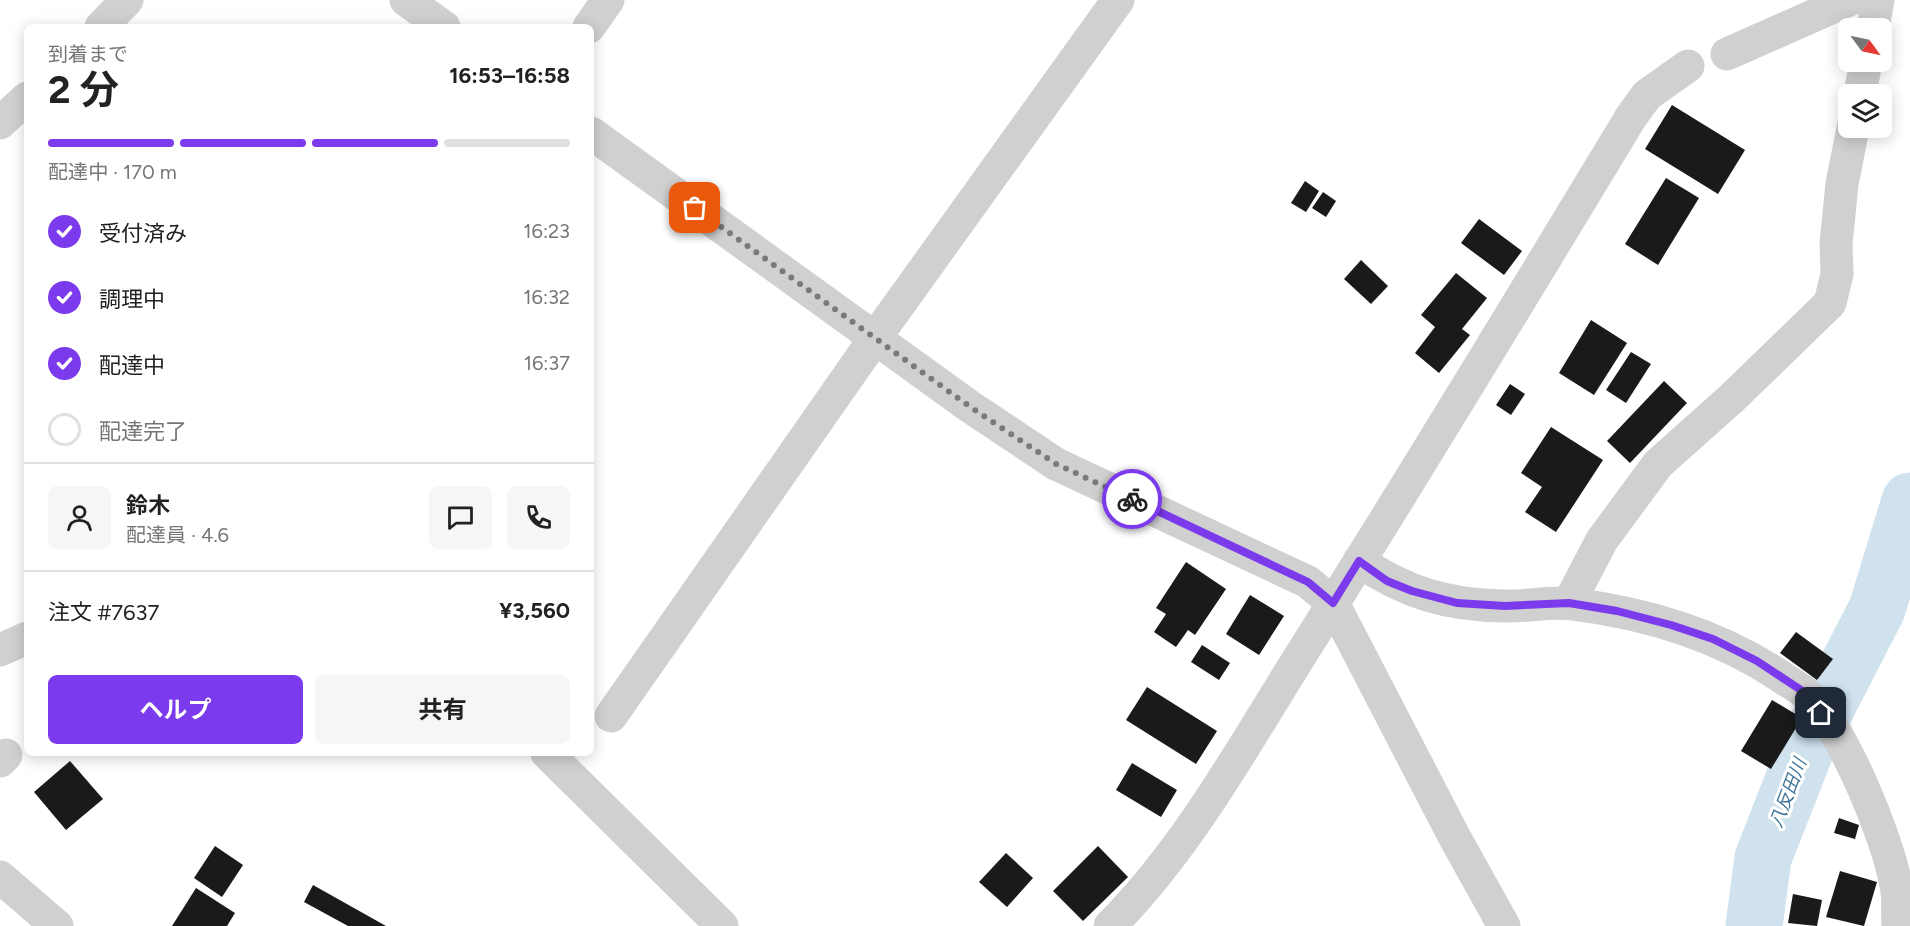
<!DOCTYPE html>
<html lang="ja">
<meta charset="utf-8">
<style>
:root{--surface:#fff;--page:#f6f6f6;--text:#222;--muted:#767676;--line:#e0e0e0;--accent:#7c3aed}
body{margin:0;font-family:Figtree,"Noto Sans JP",sans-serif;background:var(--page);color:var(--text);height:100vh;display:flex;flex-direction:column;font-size:22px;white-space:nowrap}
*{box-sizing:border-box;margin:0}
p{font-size:20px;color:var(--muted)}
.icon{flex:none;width:33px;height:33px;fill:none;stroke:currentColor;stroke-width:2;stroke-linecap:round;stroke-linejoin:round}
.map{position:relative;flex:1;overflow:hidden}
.details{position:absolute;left:24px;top:24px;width:570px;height:732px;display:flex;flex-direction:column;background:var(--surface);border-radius:9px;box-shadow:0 3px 15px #0003}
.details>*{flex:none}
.needle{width:39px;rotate:123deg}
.buttons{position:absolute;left:1838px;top:18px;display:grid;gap:12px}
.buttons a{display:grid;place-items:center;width:54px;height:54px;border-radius:9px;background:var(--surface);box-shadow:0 3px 15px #0003;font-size:30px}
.pin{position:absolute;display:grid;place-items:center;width:51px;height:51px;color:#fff;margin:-26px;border-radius:12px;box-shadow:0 3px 9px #0006}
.courier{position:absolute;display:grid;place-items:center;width:60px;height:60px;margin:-30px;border:4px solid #7c3aed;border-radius:50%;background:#fff;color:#222;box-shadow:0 2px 8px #0007}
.summary em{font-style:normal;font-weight:700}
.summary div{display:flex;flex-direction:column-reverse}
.summary{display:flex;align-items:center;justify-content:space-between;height:102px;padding:0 24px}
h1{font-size:39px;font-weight:700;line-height:45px}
.bar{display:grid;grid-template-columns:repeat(4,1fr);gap:9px 6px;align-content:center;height:72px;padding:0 24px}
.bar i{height:8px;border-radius:4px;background:var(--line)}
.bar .selected{background:var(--accent)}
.bar p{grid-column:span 4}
.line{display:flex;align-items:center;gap:15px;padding:0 24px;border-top:2px solid var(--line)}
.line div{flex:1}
.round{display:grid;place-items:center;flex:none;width:63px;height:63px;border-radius:9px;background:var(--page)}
ol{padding:0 24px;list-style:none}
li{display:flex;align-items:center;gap:18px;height:66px}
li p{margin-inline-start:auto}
li .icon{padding:6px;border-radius:50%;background:var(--accent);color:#fff;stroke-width:4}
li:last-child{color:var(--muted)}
li i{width:33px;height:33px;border:3px solid var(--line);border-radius:50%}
.action{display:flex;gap:12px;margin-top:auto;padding:12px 24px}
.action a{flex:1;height:69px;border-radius:9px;background:var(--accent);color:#fff;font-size:24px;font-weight:700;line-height:69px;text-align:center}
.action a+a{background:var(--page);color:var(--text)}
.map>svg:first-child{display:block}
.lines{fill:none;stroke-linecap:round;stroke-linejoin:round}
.river{stroke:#cfe2ee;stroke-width:57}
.building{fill:#1a1a1a}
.minor{stroke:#d0d0d0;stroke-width:33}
.done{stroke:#7a7a7a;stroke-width:6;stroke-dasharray:0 10.8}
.route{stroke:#7c3aed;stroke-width:8}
.labels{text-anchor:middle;stroke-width:6;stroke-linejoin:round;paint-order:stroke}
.water-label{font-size:18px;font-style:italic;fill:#3f7597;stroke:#fff}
</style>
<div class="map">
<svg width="1910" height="926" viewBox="0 0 1910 926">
<rect width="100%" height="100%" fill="#fff"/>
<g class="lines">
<path class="river" d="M1754 926 1763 858 1809 741 1877 609 1910 501"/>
</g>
<g class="building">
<path d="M1672 105 1745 150 1718 194 1645 149Z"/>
<path d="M1666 178 1699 198 1658 265 1625 244Z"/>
<path d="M1305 181 1319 191 1306 212 1291 203Z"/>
<path d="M1323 192 1336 201 1326 217 1312 208Z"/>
<path d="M1479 219 1522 251 1504 275 1461 243Z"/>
<path d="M1361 260 1388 286 1371 304 1344 279Z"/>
<path d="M1456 273 1487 298 1462 329 1470 335 1439 373 1415 353 1435 327 1421 315Z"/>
<path d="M1591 320 1627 343 1594 395 1559 373Z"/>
<path d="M1631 352 1651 364 1626 403 1606 390Z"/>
<path d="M1664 381 1687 403 1630 463 1607 441Z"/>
<path d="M1510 384 1525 394 1511 415 1496 405Z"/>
<path d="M1551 427 1603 460 1556 532 1525 512 1542 487 1521 473Z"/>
<path d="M1186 562 1226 589 1195 635 1188 630 1176 647 1154 632 1166 614 1156 608Z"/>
<path d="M1250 595 1284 616 1259 655 1226 634Z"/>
<path d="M1796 632 1833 659 1817 680 1780 653Z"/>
<path d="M1202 645 1230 663 1219 680 1191 662Z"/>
<path d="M1147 687 1217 731 1196 764 1126 720Z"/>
<path d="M1772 700 1802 718 1771 769 1741 751Z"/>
<path d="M70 761 103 799 66 830 34 792Z"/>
<path d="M1132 763 1177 790 1161 817 1116 790Z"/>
<path d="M1839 818 1859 825 1855 839 1834 833Z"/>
<path d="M215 846 243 865 222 897 194 878Z"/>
<path d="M1098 846 1128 877 1083 921 1053 891Z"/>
<path d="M1006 853 1033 878 1007 907 979 882Z"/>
<path d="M1840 871 1877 882 1864 926 1826 917Z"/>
<path d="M313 885 386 926H348L304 902Z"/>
<path d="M196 888 235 913 227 926H172Z"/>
<path d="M1793 894 1822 900 1817 926 1788 923Z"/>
</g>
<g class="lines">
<g class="minor">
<path d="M406 0 444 27"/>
<path d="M101 27 127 0"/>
<path d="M589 27 608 0"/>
<path d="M1873 28 1878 0"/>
<path d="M1727 54 1849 0"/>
<path d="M1860 94 1866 62"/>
<path d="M0 123 27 98"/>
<path d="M591 133 969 406 1056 464 1308 582 1333 603 1455 838 1504 926"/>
<path d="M1359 561C1406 593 1447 605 1504 606 1526 607 1550 601 1572 604 1646 613 1718 635 1780 676 1788 682 1799 687 1806 694 1843 728 1887 836 1896 885 1899 898 1897 913 1898 926"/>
<path d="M1569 603 1602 540 1658 464 1732 398 1830 303 1837 274 1836 244 1842 184 1853 128"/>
<path d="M0 650 27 638"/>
<path d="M611 716 875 338 1118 0"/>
<path d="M547 753 722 926"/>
<path d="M0 761 6 755"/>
<path d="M0 877 57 926"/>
<path d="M1110 926C1189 847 1247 740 1307 645 1417 471 1524 294 1631 117L1647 95 1688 66"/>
</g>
</g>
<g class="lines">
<path class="done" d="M695 208 969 406 1056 464 1132 499"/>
<path class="route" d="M1132 499 1308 582 1333 603 1359 561 1387 581 1412 591 1457 603 1505 606 1569 603 1617 611 1671 625 1713 639 1757 661 1807 694 1821 713"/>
</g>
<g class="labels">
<g class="water-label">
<text transform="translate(1788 793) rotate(-69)" y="6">八反田川</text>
</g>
</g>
</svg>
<div class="buttons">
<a><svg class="needle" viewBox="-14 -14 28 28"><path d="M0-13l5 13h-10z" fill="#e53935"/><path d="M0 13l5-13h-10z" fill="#767676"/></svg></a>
<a><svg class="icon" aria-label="layers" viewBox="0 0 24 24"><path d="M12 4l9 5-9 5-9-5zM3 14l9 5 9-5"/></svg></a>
</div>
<div class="pin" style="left:695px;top:208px;background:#ea580c"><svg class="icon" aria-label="bag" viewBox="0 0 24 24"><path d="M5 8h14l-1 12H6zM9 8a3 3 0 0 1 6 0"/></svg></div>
<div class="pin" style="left:1821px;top:713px;background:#1f2937"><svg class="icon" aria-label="home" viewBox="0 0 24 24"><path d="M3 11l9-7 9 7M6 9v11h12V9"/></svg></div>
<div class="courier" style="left:1132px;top:499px"><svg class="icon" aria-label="bike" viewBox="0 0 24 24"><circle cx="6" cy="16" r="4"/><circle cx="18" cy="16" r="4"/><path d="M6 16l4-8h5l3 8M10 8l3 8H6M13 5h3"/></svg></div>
<section class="details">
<div class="summary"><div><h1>2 分</h1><p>到着まで</p></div><em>16:53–16:58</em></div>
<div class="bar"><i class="selected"></i><i class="selected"></i><i class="selected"></i><i></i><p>配達中 · 170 m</p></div>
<ol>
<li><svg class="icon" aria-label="check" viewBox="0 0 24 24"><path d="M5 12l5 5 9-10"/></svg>受付済み<p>16:23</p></li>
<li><svg class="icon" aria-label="check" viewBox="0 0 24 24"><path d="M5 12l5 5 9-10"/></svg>調理中<p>16:32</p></li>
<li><svg class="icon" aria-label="check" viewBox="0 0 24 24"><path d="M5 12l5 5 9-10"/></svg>配達中<p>16:37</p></li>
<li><i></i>配達完了</li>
</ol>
<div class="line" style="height:108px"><a class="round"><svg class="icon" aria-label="person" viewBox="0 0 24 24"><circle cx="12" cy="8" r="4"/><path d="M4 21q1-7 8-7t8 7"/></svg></a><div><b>鈴木</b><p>配達員 · 4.6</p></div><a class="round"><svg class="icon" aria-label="chat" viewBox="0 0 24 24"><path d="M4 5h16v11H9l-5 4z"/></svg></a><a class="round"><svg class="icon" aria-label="phone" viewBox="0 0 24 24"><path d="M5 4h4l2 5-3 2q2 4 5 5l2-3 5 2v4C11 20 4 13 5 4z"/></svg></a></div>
<div class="line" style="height:78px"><div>注文 #7637</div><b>¥3,560</b></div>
<div class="action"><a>ヘルプ</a><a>共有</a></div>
</section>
</div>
